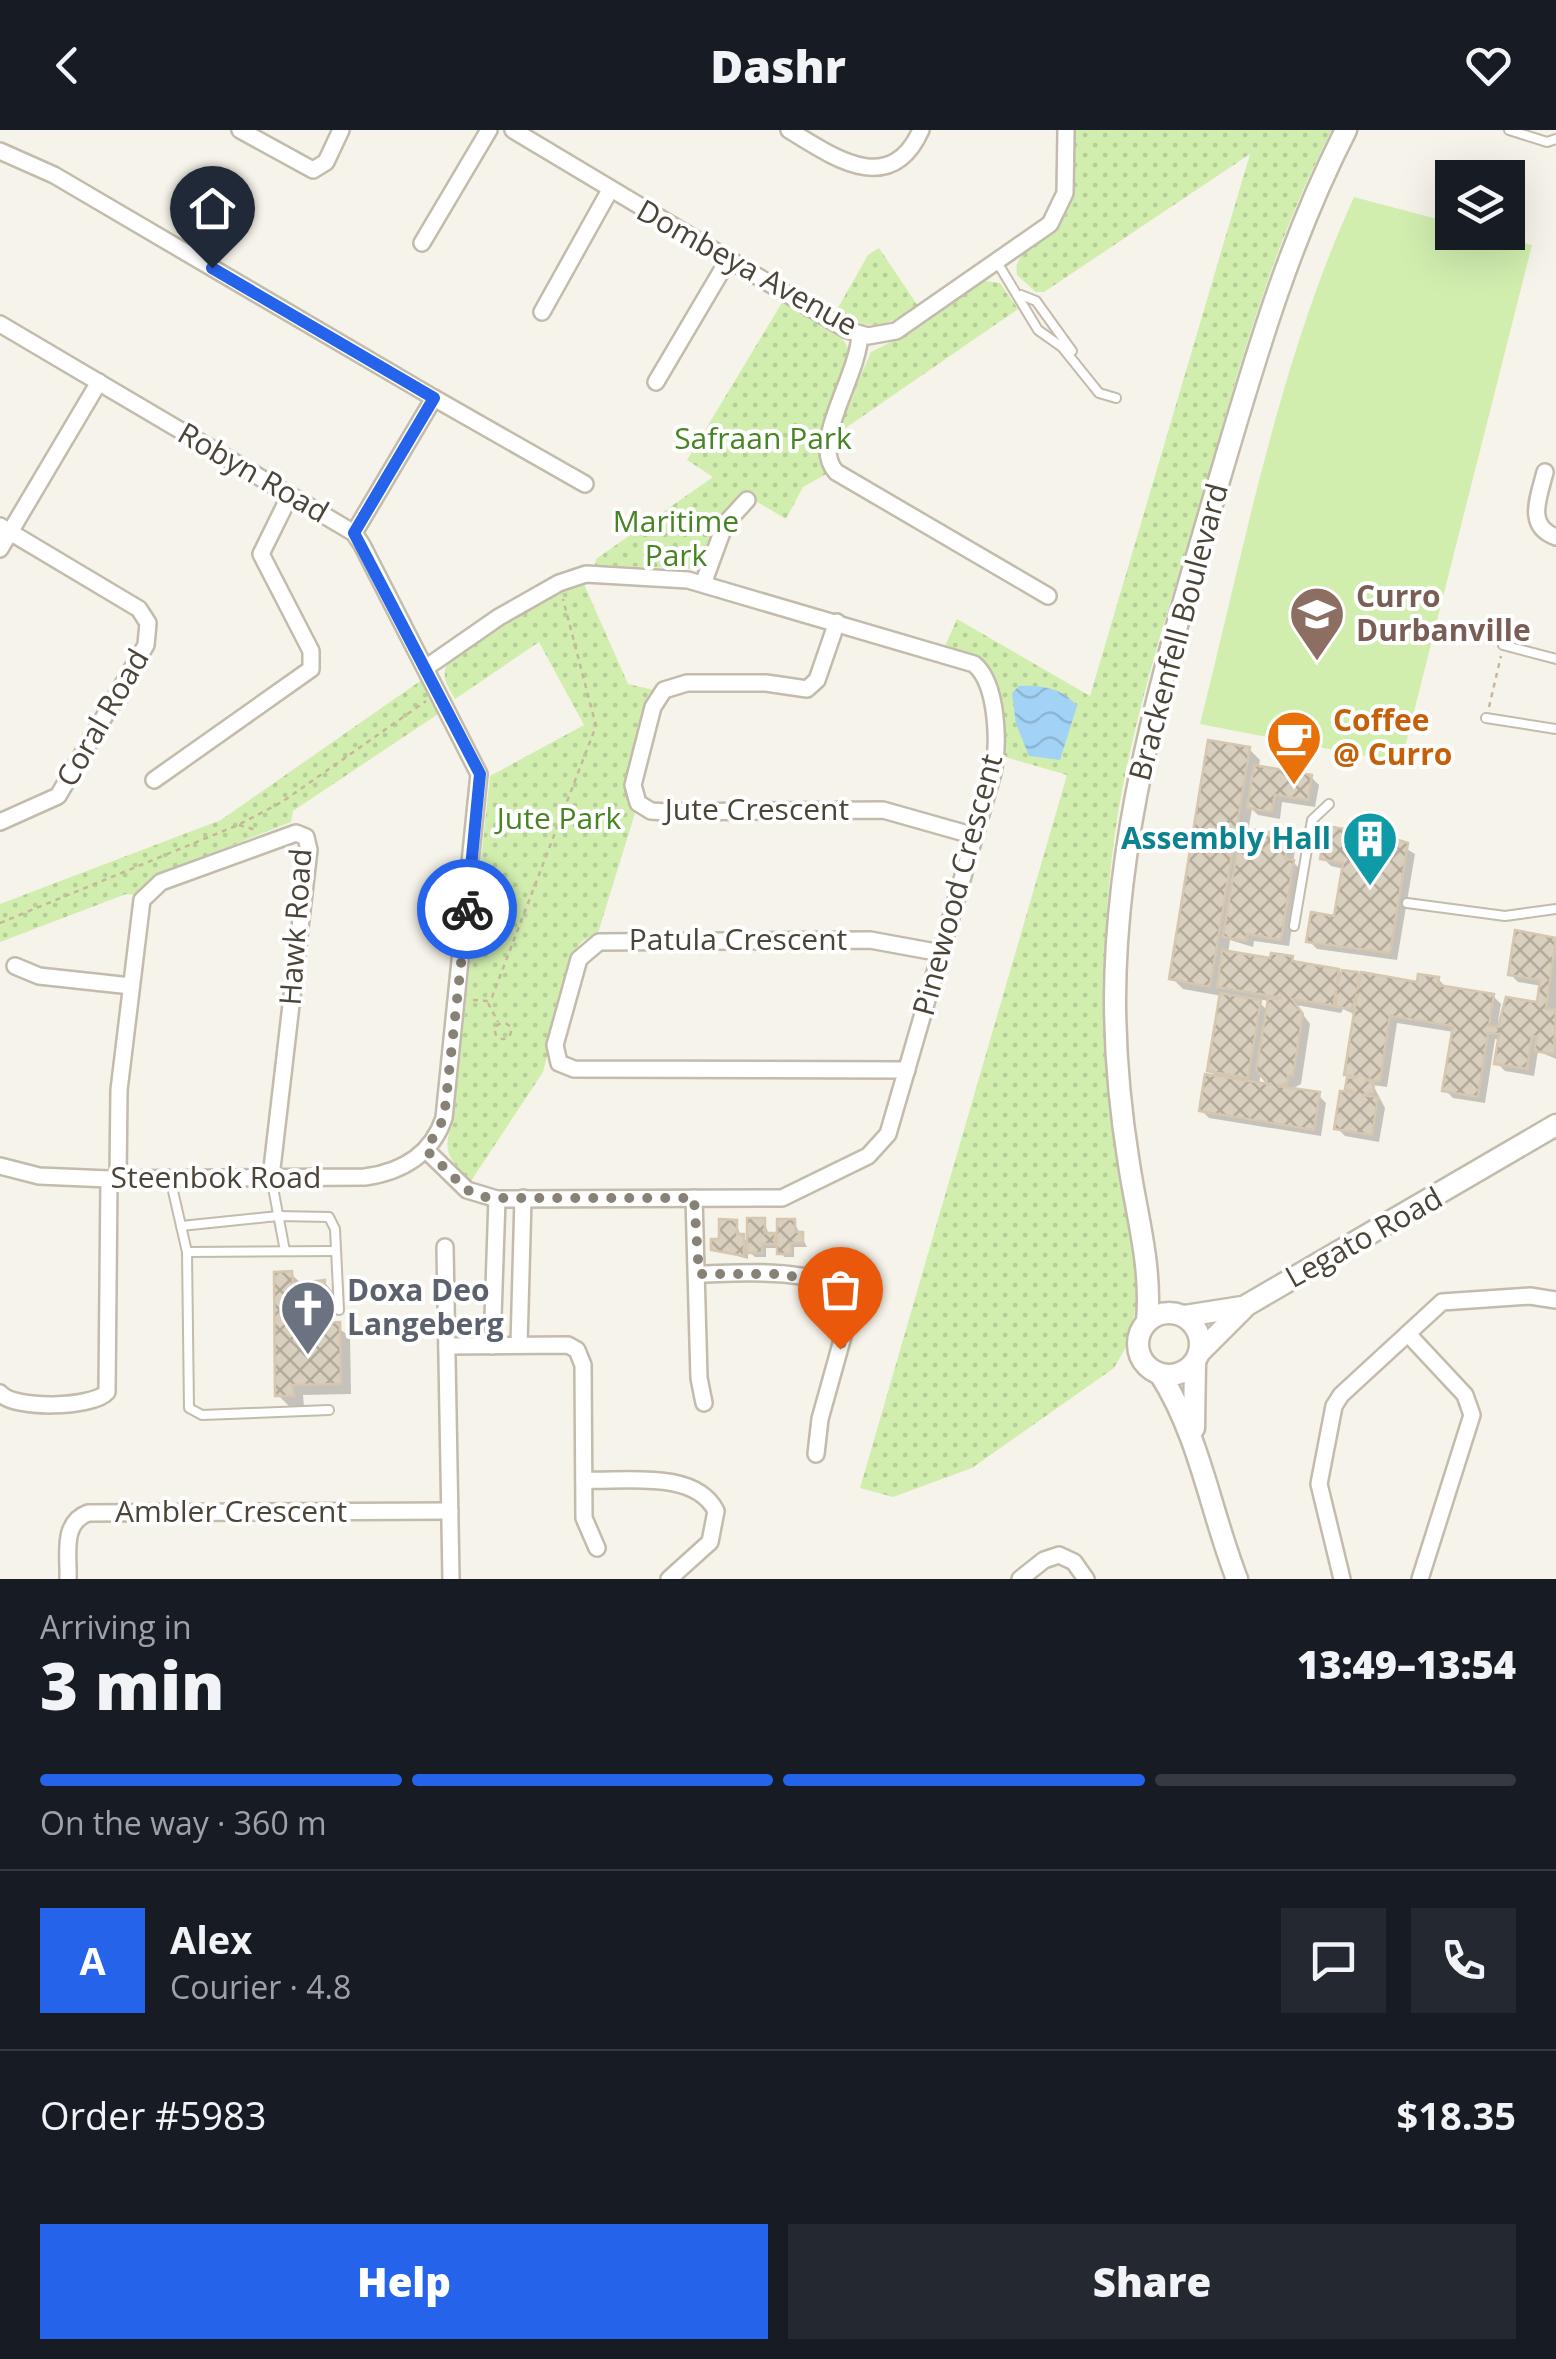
<!DOCTYPE html>
<meta charset="utf-8">
<style>
:root{--surface:#171b24;--page:#242831;--text:#f1f3f6;--muted:#9ea1a6;--line:#363941;--accent:#2563eb}
body{margin:0;font-family:"Open Sans",sans-serif;background:var(--page);color:var(--text);height:100vh;display:flex;flex-direction:column;font-size:38px;white-space:nowrap}
*{box-sizing:border-box;margin:0}
p{font-size:32px;color:var(--muted)}
.icon{flex:none;width:55px;height:55px;fill:none;stroke:currentColor;stroke-width:2;stroke-linecap:round;stroke-linejoin:round}
.map{position:relative;height:1449px;overflow:hidden}
.drawer{display:flex;flex-direction:column;background:var(--surface);flex:1}
.drawer>*{flex:none}
.tools{position:absolute;left:1435px;top:30px;display:grid;gap:20px}
.tools a{display:grid;place-items:center;width:90px;height:90px;border-radius:0px;background:var(--surface);box-shadow:0 10px 40px #0002;font-size:50px}
.pin{position:absolute;display:grid;place-items:center;width:85px;height:85px;color:#fff;margin:-102px -42px;border-radius:50% 50% 50% 0;rotate:-45deg;box-shadow:0 0 10px #0007}
.pin .icon{rotate:45deg}
.courier{position:absolute;display:grid;place-items:center;width:100px;height:100px;margin:-50px;border:8px solid #2563eb;border-radius:50%;background:#fff;color:#222;box-shadow:0 2px 12px #0007}
.headline em{font-style:normal;font-weight:800}
.headline div{display:flex;flex-direction:column-reverse}
.headline{display:flex;align-items:center;justify-content:space-between;height:170px;padding:0 40px}
h1{font-size:65px;font-weight:800;line-height:75px}
.bar{display:grid;grid-template-columns:repeat(4,1fr);gap:15px 10px;align-content:center;height:120px;padding:0 40px}
.bar i{height:12px;border-radius:8px;background:var(--line)}
.bar .on{background:var(--accent)}
.bar p{grid-column:span 4}
.line{display:flex;align-items:center;gap:25px;padding:0 40px;border-top:2px solid var(--line)}
.line div{flex:1}
.round{display:grid;place-items:center;flex:none;width:105px;height:105px;border-radius:0px;background:var(--page)}
.button{display:flex;gap:20px;margin-top:auto;padding:20px 40px}
.button a{flex:1;height:115px;border-radius:0px;background:var(--accent);color:#fff;font-size:40px;font-weight:800;line-height:115px;text-align:center}
.button a+a{background:var(--page);color:var(--text)}
header{display:flex;justify-content:space-between;align-items:center;height:130px;padding:0 40px;background:var(--surface);font-size:45px;font-weight:800}
.map>svg:first-child{display:block}
.grass{fill:url(#grass-dots)}
.garden{fill:#d1eeaf}
.water{fill:url(#water-waves)}
.shadow{fill:#0003;fill-rule:evenodd}
.building{fill:url(#building-cross-hatch);stroke:#d5c7b0;stroke-width:2.5}
.lines{fill:none;stroke-linecap:round;stroke-linejoin:round}
.service-casing{stroke:#c3bbab;stroke-width:12}
.minor-casing{stroke:#c3bbab;stroke-width:20}
.tertiary-casing{stroke:#c3bbab;stroke-width:25}
.path{stroke:#c6b79b;stroke-width:2.5;stroke-dasharray:5 5;stroke-linecap:butt}
.service{stroke:#fff;stroke-width:8}
.minor{stroke:#fff;stroke-width:15}
.tertiary{stroke:#fff;stroke-width:20}
.done{stroke:#878176;stroke-width:10;stroke-dasharray:0 18}
.route{stroke:#2563eb;stroke-width:12}
.labels{text-anchor:middle;stroke-width:8;stroke-linejoin:round;paint-order:stroke}
.street-label{font-size:30px;fill:#4b4437;stroke:#fff}
.park-label{font-size:30px;fill:#478423;stroke:#fff}
.education-label{font-size:30px;font-weight:bold;fill:#785e54;stroke:#fff;text-anchor:start}
.food-label{font-size:30px;font-weight:bold;fill:#c56008;stroke:#fff;text-anchor:start}
.culture-label{font-size:30px;font-weight:bold;fill:#0d838f;stroke:#fff;text-anchor:end}
.worship-label{font-size:30px;font-weight:bold;fill:#5b616d;stroke:#fff;text-anchor:start}
</style>
<header><svg class="icon" aria-label="back" viewBox="0 0 24 24"><path d="M15 5l-7 7 7 7"/></svg>Dashr<svg class="icon" aria-label="heart" viewBox="0 0 24 24"><path d="M12 20l-8-8c-3-5 5-10 8-4 3-6 11-1 8 4z"/></svg></header>
<div class="map">
<svg width="1556" height="1449" viewBox="0 0 1556 1449">
<defs>
<pattern id="grass-dots" width="8" height="8" patternUnits="userSpaceOnUse" patternTransform="scale(2.5)"><rect width="8" height="8" fill="#d1eeaf"/><path d="M2 2h.1M6 6h.1" fill="none" stroke="#b5cd97" stroke-width="1.8" stroke-linecap="round"/></pattern>
<pattern id="water-waves" width="16" height="10" patternUnits="userSpaceOnUse" patternTransform="scale(2.5)"><rect width="16" height="10" fill="#a2d3f7"/><path d="M0 5q4-4 8 0t8 0" fill="none" stroke="#8db6d4"/></pattern>
<pattern id="building-cross-hatch" width="8" height="8" patternUnits="userSpaceOnUse" patternTransform="scale(2.5)"><rect width="8" height="8" fill="#d9cfbe"/><path d="M0 0l8 8M0 8l8-8" fill="none" stroke="#b2aa9b"/></pattern>
</defs>
<rect width="100%" height="100%" fill="#f6f3ea"/>
<g class="grass">
<path d="M1074 0H1332C1273 113 1240 234 1205 356 1176 455 1143 554 1123 655 1091 824 1103 991 1141 1158L1126 1217 1114 1238 972 1338 893 1367 860 1358 1067 645 1005 627 993 545 977 526 945 516 957 489 1090 566 1250 24 1044 162H1036L1017 145C1012 118 1046 113 1060 94 1080 68 1073 30 1074 0Z"/>
<path d="M879 118 918 176C887 197 869 202 835 183L868 125Z"/>
<path d="M984 151 1000 153 1018 179 834 306 871 222 907 204Z"/>
<path d="M783 171C801 182 831 193 843 210 873 248 794 298 828 343L803 357 786 389 744 364C708 390 718 417 695 439L595 435 596 429 713 347 687 330Z"/>
<path d="M583 452 628 554 654 560 625 653 636 680 598 803 582 811 574 822 543 942 471 1051C449 1029 441 1022 453 992L490 646 584 595 539 512 455 569C450 560 443 551 445 540 450 518 559 457 583 452Z"/>
<path d="M423 549 441 582 293 681 291 692 163 743 137 765 126 764 0 812V774L221 690Z"/>
</g>
<path class="garden" d="M1354 67 1452 93V102L1486 103 1532 115 1401 633 1200 594C1245 416 1278 234 1354 67Z"/>
<path class="water" d="M1019 556C1041 555 1062 558 1077 576L1060 630 1029 626 1016 594 1012 563Z"/>
<g class="shadow">
<path d="M1249 619 1260 630 1258 639 1311 647 1319 655 1315 677 1282 672 1280 689 1258 685 1252 679 1248 701 1288 707 1296 715 1293 732 1301 740 1289 816 1254 811 1253 817 1230 810 1228 824 1272 831 1292 828 1298 835 1343 846 1357 844 1362 850 1419 854 1438 849 1446 857 1493 866 1501 874 1498 891 1502 892 1539 874 1542 856 1518 852 1510 844 1517 803 1556 810V929L1538 921 1534 946 1505 941 1497 933 1501 910 1495 909 1485 973 1453 968 1445 960 1454 902 1397 893 1387 957 1373 955 1385 978 1379 1012 1345 1006 1337 998 1356 966 1348 958 1353 950 1347 944 1356 885 1343 879 1341 883 1296 875 1310 894 1301 954 1290 960 1318 965 1326 973 1321 1006 1209 988 1201 980 1218 949 1210 940 1222 866 1183 859 1172 848ZM1256 869 1270 871 1268 881ZM1261 941 1274 958 1259 955Z"/>
<path d="M1388 699 1395 712 1415 724 1397 830 1317 819 1309 811 1336 789 1344 739 1331 736 1323 728 1353 707Z"/>
<path d="M764 1091 769 1105H780L794 1092 807 1117H794V1127H784L780 1118H766V1127H755L748 1120V1129L713 1119 736 1092 741 1107 750 1113Z"/>
<path d="M291 1144 303 1155 325 1153 335 1164 333 1195 350 1206 351 1264 303 1265 304 1276H289L278 1265Z"/>
</g>
<g class="building">
<path d="M1208 610 1250 617 1210 857 1169 849Z"/>
<path d="M1254 635 1312 645 1308 670 1275 665 1272 682 1247 678Z"/>
<path d="M1370 693 1389 696 1388 707 1408 713 1390 823 1306 812 1311 782 1334 786 1343 733 1320 729 1326 696 1368 703Z"/>
<path d="M1249 699 1289 705 1285 729 1294 730 1281 810 1247 804 1246 811 1223 807 1237 721 1246 722Z"/>
<path d="M1515 800 1556 808 1546 879 1556 880 1554 924 1534 921 1537 907 1532 906 1527 939 1494 934 1499 904 1488 903 1478 967 1442 961 1453 896 1390 886 1380 951 1365 949 1374 953 1373 963 1362 965 1378 967 1372 1005 1334 999 1340 961 1355 963 1345 959 1347 948 1358 947 1344 945 1357 864 1352 879 1336 877V860L1334 876 1292 869 1303 884 1293 946 1288 945 1287 954 1278 956 1320 962 1314 1000 1199 981 1205 944 1268 954 1256 940 1268 869 1282 868 1217 857 1222 820 1270 828 1271 823 1293 826 1292 831 1339 839 1337 855 1342 840 1358 842V859L1361 842 1417 852 1418 844 1439 847 1438 855 1494 864 1489 896 1498 897 1506 867 1537 872 1540 850 1508 845Z"/>
<path d="M1220 863 1261 870 1248 948 1207 941Z"/>
<path d="M747 1088H765V1103H775V1114H762V1123H747Z"/>
<path d="M719 1089 737 1090V1104H744V1126L711 1120V1109H719Z"/>
<path d="M777 1089H795V1102H803V1113H791V1124H777Z"/>
<path d="M292 1141 293 1154 325 1150 323 1193 340 1192 341 1254 293 1255 294 1266H275L274 1142Z"/>
</g>
<g class="lines">
<g class="service-casing">
<g id="service">
<path d="M1509 0 1547 12 1556 9"/>
<path d="M997 132 1038 200 1062 217 1099 263 1116 268"/>
<path d="M1021 165 1036 171 1072 221"/>
<path d="M1503 515 1556 529"/>
<path d="M1486 588 1556 599"/>
<path d="M1407 773 1505 786 1556 779"/>
<path d="M1294 796 1312 690 1329 674"/>
<path d="M271 1047 285 1121"/>
<path d="M170 1048 187 1122 189 1278 202 1285 329 1280"/>
<path d="M181 1096 278 1086 329 1087 335 1099 339 1180"/>
<path d="M187 1122 336 1121"/>
</g>
</g>
<g class="minor-casing">
<g id="minor">
<path d="M240 0 313 40 326 32 341 0"/>
<path d="M513 0 847 200 868 206 896 201 1050 94 1065 63 1066 0"/>
<path d="M789 0C832 26 890 69 921 0"/>
<path d="M0 21 54 45 434 268 354 403"/>
<path d="M422 113 489 0"/>
<path d="M542 182 610 60"/>
<path d="M0 194 354 403 362 415 479 644 444 988C432 1024 402 1042 365 1047L109 1049 39 1046 0 1036"/>
<path d="M860 204C858 249 809 312 836 342L1048 466"/>
<path d="M656 252 728 130"/>
<path d="M434 268 585 354"/>
<path d="M1545 342C1539 367 1525 396 1556 407"/>
<path d="M0 396 139 479 148 493 146 515 58 666 0 692"/>
<path d="M0 419 99 252"/>
<path d="M703 454 725 394 747 370"/>
<path d="M837 492 817 550 807 559 766 553H687L664 560 653 577 633 655 638 673 651 681 667 682 883 680 975 706"/>
<path d="M154 650 311 539V521L261 424 290 365"/>
<path d="M15 836 39 846 131 856"/>
<path d="M907 940 574 939 559 933 555 915 579 829 599 812 870 810 941 823"/>
<path d="M426 1020 467 1060 497 1069 782 1068 868 1026 888 1004 993 643C999 614 998 554 974 534L688 450 586 444 559 453 499 487 427 537"/>
<path d="M118 1049 119 960 142 770 161 752 296 703 306 707 309 720 271 1047"/>
<path d="M694 1068 699 1248 704 1273"/>
<path d="M445 1117 451 1449"/>
<path d="M699 1144C735 1144 850 1131 849 1185L820 1289 816 1324"/>
<path d="M1408 1204 1465 1265 1472 1285 1420 1449"/>
<path d="M519 1215 523 1068"/>
<path d="M447 1216 568 1215 577 1220 583 1235 584 1388 597 1418"/>
<path d="M492 1216 497 1069"/>
<path d="M0 1263C14 1280 93 1278 107 1262L109 1049"/>
<path d="M584 1350C623 1352 695 1339 716 1381L710 1412 669 1449"/>
<path d="M68 1449C69 1425 61 1393 88 1383L450 1381"/>
<path d="M1020 1449 1044 1430 1059 1425 1074 1432 1086 1449"/>
<path d="M1342 1449 1319 1354 1334 1276 1341 1265 1442 1172 1530 1166 1556 1170"/>
</g>
</g>
<g class="tertiary-casing">
<g id="tertiary">
<circle cx="1169" cy="1214" r="31"/>
<path d="M1185 1186 1242 1177"/>
<path d="M1147 1191C1152 1137 1137 1087 1129 1034 1120 979 1115 923 1115 868 1116 695 1165 535 1213 371 1251 243 1285 119 1346 0"/>
<path d="M1199 1223 1247 1175 1556 995"/>
<path d="M1160 1244C1200 1307 1210 1380 1237 1449"/>
<path d="M1194 1298 1195 1232"/>
</g>
</g>
<g class="path">
<path d="M1489 577 1501 526"/>
<path d="M239 695 256 700"/>
<path d="M0 793 238 695 282 672 426 571"/>
<path d="M473 870 487 871 492 867 596 596 563 469"/>
<path d="M488 873 498 892"/>
<circle cx="503" cy="901" r="8"/>
</g>
<use href="#service" class="service"/>
<use href="#minor" class="minor"/>
<use href="#tertiary" class="tertiary"/>
</g>
<g class="lines">
<path class="done" d="M467 779 444 988 426 1020 467 1060 488 1068H694L699 1144H782L836 1156 850 1176 840 1219"/>
<path class="route" d="M212 138 434 268 354 403 480 644 467 779"/>
</g>
<defs>
<g id="school-pin" transform="scale(2.875)"><path d="M0 17L-7.5 6A9.5 9.5 0 1 1 7.5 6Z" fill="#8d6e63" stroke="#fff"/><path d="M0-5L7-2L0 1L-7-2ZM-4 1L0 2.5L4 1V4Q0 6-4 4Z" fill="#fff"/></g>
<g id="cafe-pin" transform="scale(2.875)"><path d="M0 17L-7.5 6A9.5 9.5 0 1 1 7.5 6Z" fill="#e8710a" stroke="#fff"/><path d="M-5.5-4.5H6V0H3Q3 3.5 0 3.5H-2.5Q-5.5 3.5-5.5 0ZM3-3.2v2h1.7v-2ZM-6 4.5H4V6H-6Z" fill="#fff"/></g>
<g id="building-pin" transform="scale(2.875)"><path d="M0 17L-7.5 6A9.5 9.5 0 1 1 7.5 6Z" fill="#0f9aa8" stroke="#fff"/><path d="M-4-6H4V6H1V3H-1V6H-4ZM-2.5-4.3h1.7v1.8h-1.7ZM.8-4.3h1.7v1.8H.8ZM-2.5-1h1.7V.8h-1.7ZM.8-1h1.7V.8H.8Z" fill="#fff"/></g>
<g id="church-pin" transform="scale(2.875)"><path d="M0 17L-7.5 6A9.5 9.5 0 1 1 7.5 6Z" fill="#6b7280" stroke="#fff"/><path d="M-1.2-6h2.4v3.5h3.3v2.4h-3.3V6h-2.4V-.1h-3.3v-2.4h3.3Z" fill="#fff"/></g>
</defs>
<g fill-rule="evenodd">
<use href="#school-pin" x="1317" y="484"/>
<use href="#cafe-pin" x="1294" y="608"/>
<use href="#building-pin" x="1370" y="709"/>
<use href="#church-pin" x="308" y="1178"/>
</g>
<g class="labels">
<g class="street-label">
<text transform="translate(747 138) rotate(29)" y="10">Dombeya Avenue</text>
<text transform="translate(253 343) rotate(30)" y="10">Robyn Road</text>
<text transform="translate(1179 502) rotate(-75)" y="10">Brackenfell Boulevard</text>
<text transform="translate(103 588) rotate(-60)" y="10">Coral Road</text>
<text x="757" y="690">Jute Crescent</text>
<text transform="translate(958 755) rotate(-75)" y="10">Pinewood Crescent</text>
<text transform="translate(296 797) rotate(-86)" y="10">Hawk Road</text>
<text x="738" y="820">Patula Crescent</text>
<text x="216" y="1058">Steenbok Road</text>
<text transform="translate(1364 1108) rotate(-29)" y="10">Legato Road</text>
<text x="231" y="1392">Ambler Crescent</text>
</g>
<g class="park-label">
<text x="763" y="319">Safraan Park</text>
<text x="676" y="402">Maritime<tspan x="676" dy="34">Park</tspan></text>
<text x="559" y="699">Jute Park</text>
</g>
<g class="education-label">
<text x="1356" y="477">Curro<tspan x="1356" dy="34">Durbanville</tspan></text>
</g>
<g class="food-label">
<text x="1333" y="601">Coffee<tspan x="1333" dy="34">@ Curro</tspan></text>
</g>
<g class="culture-label">
<text x="1331" y="719">Assembly Hall</text>
</g>
<g class="worship-label">
<text x="347" y="1171">Doxa Deo<tspan x="347" dy="34">Langeberg</tspan></text>
</g>
</g>
</svg>
<div class="tools">
<a><svg class="icon" aria-label="layers" viewBox="0 0 24 24"><path d="M12 4l9 5-9 5-9-5zM3 14l9 5 9-5"/></svg></a>
</div>
<div class="pin" style="left:840px;top:1219px;background:#ea580c"><svg class="icon" aria-label="bag" viewBox="0 0 24 24"><path d="M5 8h14l-1 12H6zM9 8a3 3 0 0 1 6 0"/></svg></div>
<div class="pin" style="left:212px;top:138px;background:#1f2937"><svg class="icon" aria-label="home" viewBox="0 0 24 24"><path d="M3 11l9-7 9 7M6 9v11h12V9"/></svg></div>
<div class="courier" style="left:467px;top:779px"><svg class="icon" aria-label="bike" viewBox="0 0 24 24"><circle cx="6" cy="16" r="4"/><circle cx="18" cy="16" r="4"/><path d="M6 16l4-8h5l3 8M10 8l3 8H6M13 5h3"/></svg></div>
</div>
<section class="drawer">
<div class="headline"><div><h1>3 min</h1><p>Arriving in</p></div><em>13:49–13:54</em></div>
<div class="bar"><i class="on"></i><i class="on"></i><i class="on"></i><i></i><p>On the way · 360 m</p></div>
<div class="line" style="height:180px"><b class="round" style="background:var(--accent);color:#fff">A</b><div><b>Alex</b><p>Courier · 4.8</p></div><a class="round"><svg class="icon" aria-label="chat" viewBox="0 0 24 24"><path d="M4 5h16v11H9l-5 4z"/></svg></a><a class="round"><svg class="icon" aria-label="phone" viewBox="0 0 24 24"><path d="M5 4h4l2 5-3 2q2 4 5 5l2-3 5 2v4C11 20 4 13 5 4z"/></svg></a></div>
<div class="line" style="height:130px"><div>Order #5983</div><b>$18.35</b></div>
<div class="button"><a>Help</a><a>Share</a></div>
</section>
